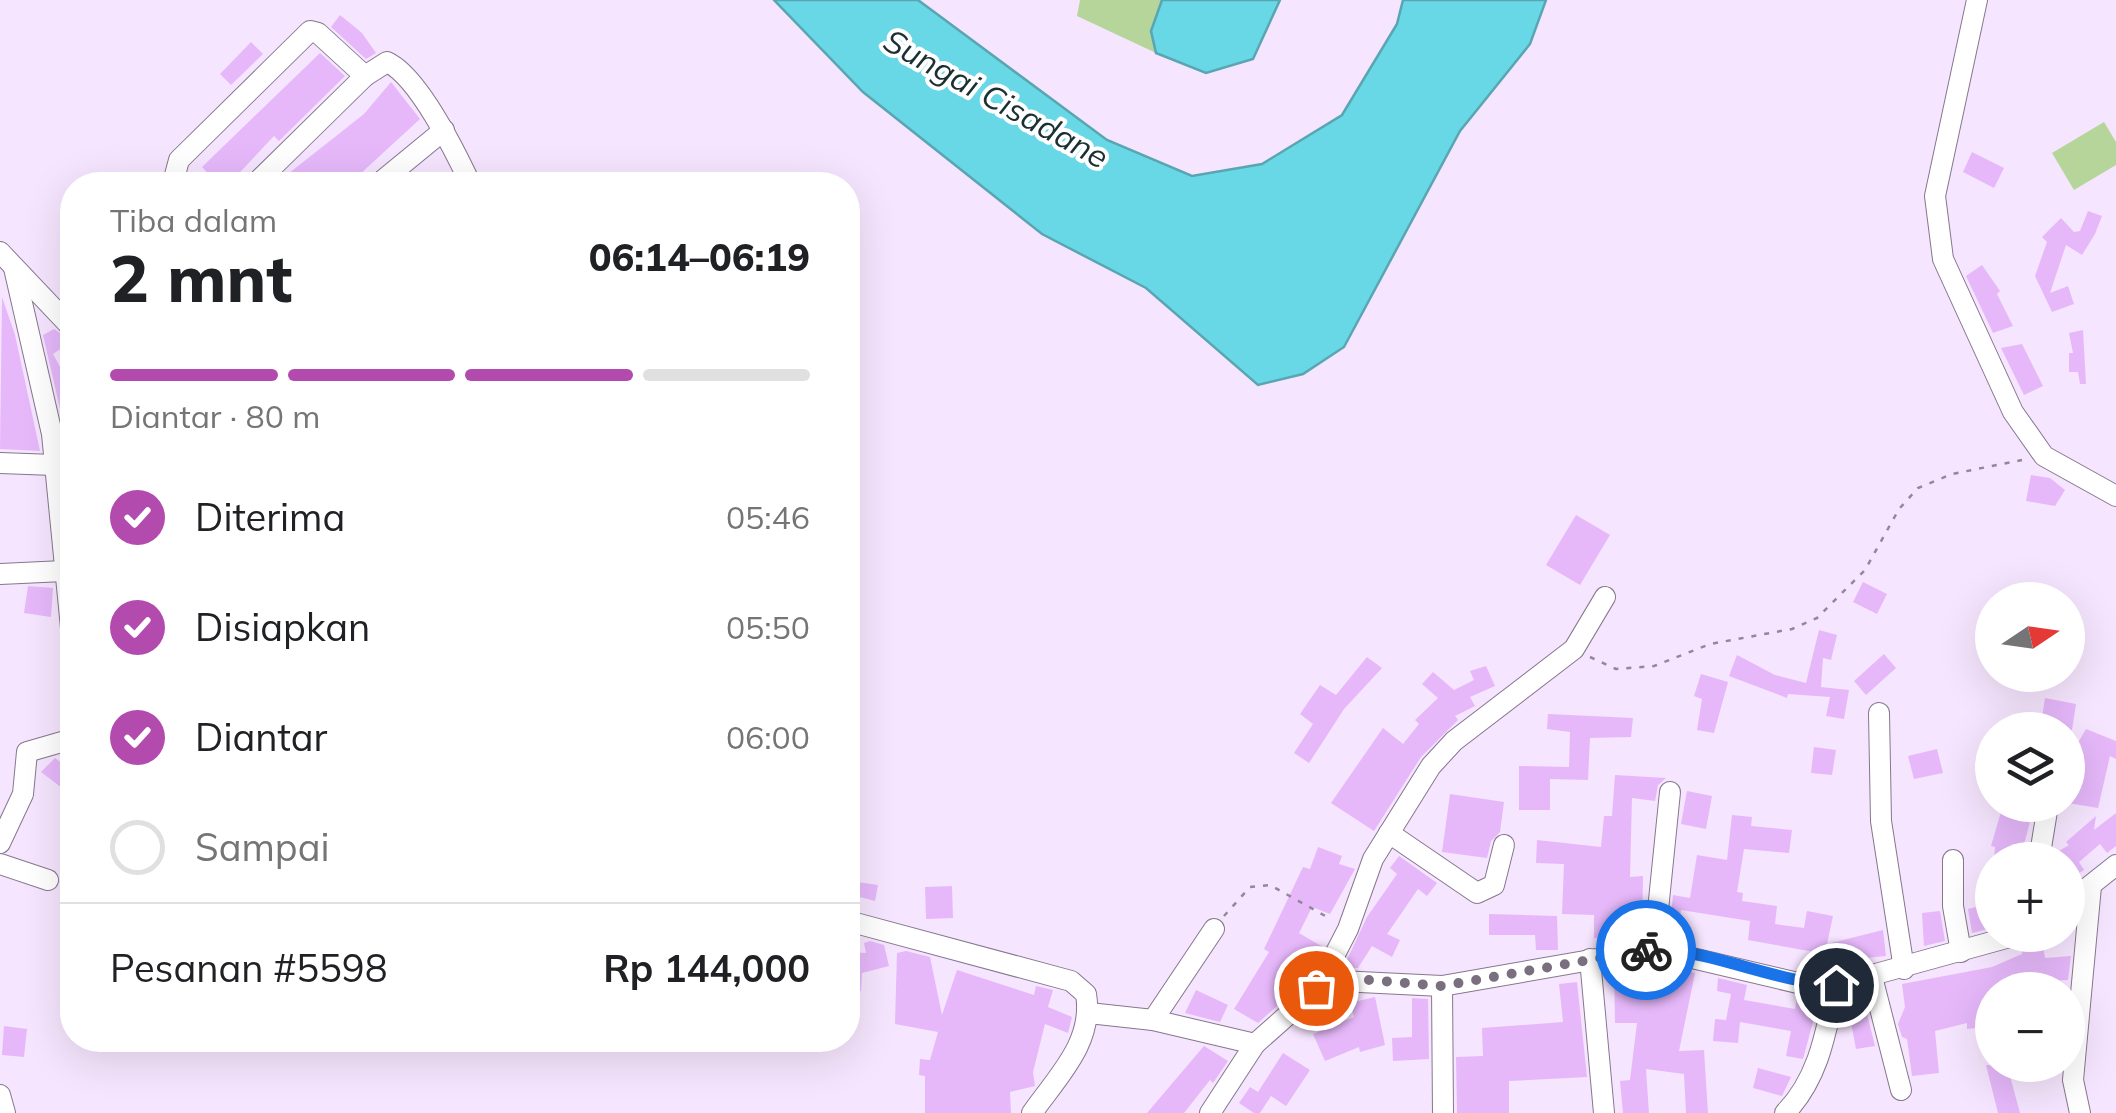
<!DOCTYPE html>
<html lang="id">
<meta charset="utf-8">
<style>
:root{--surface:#fff;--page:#f2f2f2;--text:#202124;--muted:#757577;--line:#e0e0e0;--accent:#b34baf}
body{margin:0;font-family:Mulish,sans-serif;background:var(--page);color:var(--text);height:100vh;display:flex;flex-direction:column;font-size:38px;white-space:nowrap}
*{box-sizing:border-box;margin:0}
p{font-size:32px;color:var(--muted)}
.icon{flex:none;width:55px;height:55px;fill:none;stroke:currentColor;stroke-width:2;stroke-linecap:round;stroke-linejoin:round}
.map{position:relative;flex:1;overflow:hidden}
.sheet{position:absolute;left:60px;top:172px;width:800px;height:880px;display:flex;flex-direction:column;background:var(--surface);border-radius:40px;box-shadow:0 10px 40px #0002}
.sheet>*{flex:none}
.needle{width:65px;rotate:77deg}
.tools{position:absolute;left:1975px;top:582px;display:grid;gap:20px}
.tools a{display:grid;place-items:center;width:110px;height:110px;border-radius:50%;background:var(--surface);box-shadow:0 10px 40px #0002;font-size:50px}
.pin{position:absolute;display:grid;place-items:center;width:85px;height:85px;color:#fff;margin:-42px;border:5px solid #fff;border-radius:50%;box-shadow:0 2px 10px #0007}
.courier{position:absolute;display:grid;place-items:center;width:100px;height:100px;margin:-50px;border:8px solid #1a73e8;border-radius:50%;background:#fff;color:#222;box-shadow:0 2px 12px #0007}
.headline em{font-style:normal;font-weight:800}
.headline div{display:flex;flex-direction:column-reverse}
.headline{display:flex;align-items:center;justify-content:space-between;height:170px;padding:0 50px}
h1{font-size:65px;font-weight:800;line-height:75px}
.bar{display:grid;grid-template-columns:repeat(4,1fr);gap:15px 10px;align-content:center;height:120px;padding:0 50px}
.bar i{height:12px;border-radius:8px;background:var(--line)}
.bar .current{background:var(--accent)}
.bar p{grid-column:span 4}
.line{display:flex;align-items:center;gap:25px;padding:0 50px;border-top:2px solid var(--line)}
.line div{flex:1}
ol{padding:0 50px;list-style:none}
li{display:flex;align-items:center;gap:30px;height:110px}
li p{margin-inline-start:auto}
li .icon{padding:10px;border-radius:50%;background:var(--accent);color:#fff;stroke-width:4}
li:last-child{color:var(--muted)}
li i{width:55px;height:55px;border:5px solid var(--line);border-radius:50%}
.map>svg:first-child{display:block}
.green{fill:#b5d59b}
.water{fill:#69d8e6;stroke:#5aa5b2;stroke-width:2.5}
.building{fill:#e6b8fa}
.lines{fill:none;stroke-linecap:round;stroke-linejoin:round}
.minor-casing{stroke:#86778d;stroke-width:22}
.path{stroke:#938799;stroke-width:2.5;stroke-dasharray:5 8;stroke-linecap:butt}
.minor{stroke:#fff;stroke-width:20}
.done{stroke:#796f7e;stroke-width:10;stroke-dasharray:0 18}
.route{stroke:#1a73e8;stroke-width:12}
.labels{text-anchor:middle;stroke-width:8;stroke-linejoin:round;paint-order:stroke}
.water-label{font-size:32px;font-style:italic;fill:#1c3033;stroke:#fff}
</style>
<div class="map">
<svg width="2116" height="1113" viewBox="0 0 2116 1113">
<rect width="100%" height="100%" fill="#f6e5fe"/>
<g class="green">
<path d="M1080 0H1162L1151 31 1156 53 1077 16Z"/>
<path d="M2104 122 2116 142V165L2074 190 2052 153Z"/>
</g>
<g class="water">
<path d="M774 0H918L1107 140 1192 176 1262 164 1342 115 1397 24 1403 0H1546L1530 44 1460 131 1344 347 1303 374 1258 385 1146 288 1042 234 863 92Z"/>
<path d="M1162 0H1280L1253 59 1206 73 1156 53 1151 31Z"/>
</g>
<g class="building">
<path d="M340 15 362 33 376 53 366 59 331 27Z"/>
<path d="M251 42 263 54 231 85 220 74Z"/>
<path d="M320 53 345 76 279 141 274 136 228 185H219L202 167Z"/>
<path d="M391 82 420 119 359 175 356 172 342 185H274L364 114Z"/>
<path d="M1972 152 2004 168 1994 188 1963 172Z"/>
<path d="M2088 211 2102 216 2095 234 2082 255 2066 245 2050 293 2068 286 2074 304 2052 312 2035 276 2047 242 2042 237 2061 218 2074 232 2080 231Z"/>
<path d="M1982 265 2000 291 1997 294 2013 326 1993 333 1966 276Z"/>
<path d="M2 297 15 335 40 451 0 449Z"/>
<path d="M54 329 72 341 53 354 66 378 72 375V433L61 413 43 335Z"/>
<path d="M2083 330 2086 384H2080L2078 372H2069V353H2073L2069 333Z"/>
<path d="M2022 344 2043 386 2024 395 2001 348Z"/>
<path d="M2031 475 2050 478 2065 490 2055 506 2026 501Z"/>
<path d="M1576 515 1610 535 1580 585 1546 565Z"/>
<path d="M1863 582 1887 594 1877 614 1853 602Z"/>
<path d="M28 586 53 588 51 617 24 613Z"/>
<path d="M1819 630 1837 635 1831 660 1823 658 1821 687 1849 690 1844 719 1826 716 1830 697 1788 694 1787 698 1729 676 1737 655 1775 675 1806 683Z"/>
<path d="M1884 654 1896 668 1866 695 1854 681Z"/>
<path d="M1367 657 1382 668 1344 709 1309 763 1294 753 1313 724 1300 714 1320 685 1336 695Z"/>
<path d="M1486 666 1495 686 1470 697 1475 706 1455 716 1458 720 1421 757 1374 831 1331 803 1383 728 1403 744 1419 724 1415 720 1438 698 1422 684 1433 672 1454 690 1474 680 1470 671Z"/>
<path d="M1701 674 1728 682 1714 733 1697 730 1702 699 1694 696Z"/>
<path d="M2045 698 2076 704 2072 730H2040Z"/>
<path d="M1548 714 1633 718 1631 737 1590 738 1588 780 1550 779V810H1519V766L1569 767 1570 732 1547 729Z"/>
<path d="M2086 729 2116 741V759L2110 756 2098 808 2068 803V760Z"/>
<path d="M1814 747 1836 750 1832 775 1811 773Z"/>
<path d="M1937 749 1943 773 1914 779 1908 756Z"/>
<path d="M55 758 72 771 62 788 41 772Z"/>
<path d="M1615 775 1666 778 1658 785 1655 801 1632 798 1630 877 1643 876 1642 933 1594 938V915L1562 914 1564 864 1536 863 1537 840 1601 847 1604 816H1612Z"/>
<path d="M1687 791 1712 796 1706 829 1681 824Z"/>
<path d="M1450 794 1504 802 1500 832 1491 841 1487 858 1442 852Z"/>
<path d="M2003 805 2033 810 2020 860H1994L1995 847 1991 846Z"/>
<path d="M2116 813V846L2107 853 2100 844 2079 862 2084 870 2068 880V860H2053L2054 854 2069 845 2066 842 2096 816 2094 830Z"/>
<path d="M1732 815 1752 817 1751 826 1792 830 1789 853 1744 849 1737 892 1743 893 1742 901 1777 906 1775 924 1804 928 1807 911 1833 916 1827 944 1883 930 1886 956 1845 960 1847 968 1824 971 1820 953 1748 940 1750 921 1681 910 1678 934 1669 933 1673 895 1690 898 1697 855 1727 860Z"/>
<path d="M1318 847 1342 856 1339 864 1355 869 1330 914 1312 907 1299 933 1323 947 1306 980 1294 974 1277 1006 1258 1023 1234 1009 1269 952 1264 949 1303 867 1310 869Z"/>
<path d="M1399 856 1437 883 1427 896 1418 889 1387 934 1400 940 1392 957 1372 946 1358 968H1353L1345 964 1367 917 1397 874 1390 868Z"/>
<path d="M850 881 878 885 875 901 860 897 858 909 848 908Z"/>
<path d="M952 886 953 918 926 919 925 887Z"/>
<path d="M1992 903V928L1972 933 1968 909Z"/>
<path d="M1940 911 1945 941 1924 946 1922 913Z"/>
<path d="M1489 914 1557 916 1558 950H1536L1535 935H1489Z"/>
<path d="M870 941 884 945 889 966 862 973 861 991H848V952L866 953 864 943Z"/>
<path d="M2043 946 2045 958 2071 956 2068 980 2028 982 2032 990H1992V1026L1967 1029V1023L1935 1031 1939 1073 1912 1076 1907 1039 1902 1037 1898 1024 1905 1007 1902 984 1992 967 2022 954V949Z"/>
<path d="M906 951 930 957 942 1015 957 970 1034 995 1036 986 1053 990 1048 1007 1072 1017 1068 1033 1045 1024 1033 1072 1035 1086 1010 1092 1011 1113H925V1076L919 1075 920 1059 930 1060 938 1032 895 1024 897 953Z"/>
<path d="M1654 963 1695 973 1679 1051 1704 1050 1708 1113H1686L1684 1074 1646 1069 1649 1113H1623L1620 1081 1630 1080 1637 1023H1615L1614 970Z"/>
<path d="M1718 978 1747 985 1744 1000 1795 1009 1797 997 1819 1000 1803 1059 1786 1056 1791 1031 1740 1022 1738 1043 1713 1041 1715 1019 1726 1020 1731 994 1717 991Z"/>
<path d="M1577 982 1587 1077 1509 1081V1113H1457L1456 1057 1483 1056 1482 1028 1563 1022 1559 984Z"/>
<path d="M1196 990 1228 1005 1220 1022 1185 1013Z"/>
<path d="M1375 997 1385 1045 1360 1052 1359 1047 1325 1061 1313 1034 1354 1017 1350 1003Z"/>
<path d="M1412 998 1428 999 1429 1059 1393 1061 1392 1038 1412 1037Z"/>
<path d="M1864 1002 1875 1046 1856 1049 1848 1006Z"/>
<path d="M4 1026 27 1029 24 1057 2 1055Z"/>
<path d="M1204 1046 1228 1061 1213 1083 1210 1080 1184 1113H1147Z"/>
<path d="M1283 1053 1310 1070 1286 1106 1271 1096 1260 1113H1254L1239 1103 1250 1087 1258 1092Z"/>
<path d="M1986 1065H2007L2020 1113H1998Z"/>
<path d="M1758 1068 1791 1077 1782 1096 1753 1088Z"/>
</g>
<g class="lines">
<g class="minor-casing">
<g id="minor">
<path d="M1977 0 1935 196 1943 259 2013 412 2044 456 2116 496"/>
<path d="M184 185 175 175 179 160 310 31 318 33 365 76"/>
<path d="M254 185 365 76 387 62C418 76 456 153 471 185"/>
<path d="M377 185 444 130"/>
<path d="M0 252 72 328"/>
<path d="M14 268 52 434 72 638"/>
<path d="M0 463 54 465"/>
<path d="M0 574 64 571"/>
<path d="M1879 713 1881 821 1904 969"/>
<path d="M1389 833 1477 893 1494 885 1504 845"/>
<path d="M0 843 23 794 27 752 72 739"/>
<path d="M1953 860V906L1961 952"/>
<path d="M2039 860 2048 805"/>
<path d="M0 864 48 880"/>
<path d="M2068 903 2116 865"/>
<path d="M848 921 1071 981 1086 994C1094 1042 1058 1076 1032 1113"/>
<path d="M1214 929 1153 1020 1255 1044"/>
<path d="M1654 949 1670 792"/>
<path d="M1590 959 1604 1113"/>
<path d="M1872 977 1901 1090"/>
<path d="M1442 986 1443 1113"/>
<path d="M1317 989 1348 929 1373 859 1431 766 1454 741 1574 649 1605 597"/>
<path d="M1089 1013 1153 1020"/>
<path d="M0 1095 5 1113"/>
<path d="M1210 1113 1255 1044 1317 989 1339 981 1442 986 1654 949 1802 984 1836 985 2017 935"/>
<path d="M1785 1113C1819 1078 1826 1032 1836 985"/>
<path d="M2080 1113 2073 1080 2091 886"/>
</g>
</g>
<g class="path">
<path d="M1590 657 1616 669 1654 666 1710 644 1792 629 1817 618 1865 570 1899 509 1918 488 1952 474 2022 460"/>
<path d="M1224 916 1250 887 1270 885 1329 918"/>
</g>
<use href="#minor" class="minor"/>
</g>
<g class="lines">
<path class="done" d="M1316 988 1339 981 1370 980 1442 986 1646 950"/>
<path class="route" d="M1646 950C1700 945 1774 983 1836 985"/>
</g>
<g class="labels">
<g class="water-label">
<text transform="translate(996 99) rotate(29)" y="11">Sungai Cisadane</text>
</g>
</g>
</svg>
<div class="tools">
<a><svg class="needle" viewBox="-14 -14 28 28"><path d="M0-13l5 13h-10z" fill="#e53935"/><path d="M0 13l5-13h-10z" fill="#757577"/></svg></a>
<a><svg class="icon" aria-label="layers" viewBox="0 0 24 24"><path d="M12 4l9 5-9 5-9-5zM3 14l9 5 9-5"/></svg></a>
<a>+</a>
<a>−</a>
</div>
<div class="pin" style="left:1316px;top:988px;background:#ea580c"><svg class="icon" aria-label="bag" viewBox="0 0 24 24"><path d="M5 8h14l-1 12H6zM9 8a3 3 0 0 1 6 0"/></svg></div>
<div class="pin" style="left:1836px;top:985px;background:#1f2937"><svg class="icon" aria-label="home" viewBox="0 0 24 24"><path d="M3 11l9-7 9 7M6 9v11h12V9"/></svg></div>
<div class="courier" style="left:1646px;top:950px"><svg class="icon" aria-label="bike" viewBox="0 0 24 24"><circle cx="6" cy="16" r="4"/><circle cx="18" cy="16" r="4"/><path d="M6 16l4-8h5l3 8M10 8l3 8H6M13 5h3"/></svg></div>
<section class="sheet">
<div class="headline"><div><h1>2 mnt</h1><p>Tiba dalam</p></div><em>06:14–06:19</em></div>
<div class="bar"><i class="current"></i><i class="current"></i><i class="current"></i><i></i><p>Diantar · 80 m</p></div>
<ol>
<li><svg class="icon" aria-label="check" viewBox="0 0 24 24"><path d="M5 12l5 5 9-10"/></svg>Diterima<p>05:46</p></li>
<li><svg class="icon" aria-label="check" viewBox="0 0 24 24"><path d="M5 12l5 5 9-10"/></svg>Disiapkan<p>05:50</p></li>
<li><svg class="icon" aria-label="check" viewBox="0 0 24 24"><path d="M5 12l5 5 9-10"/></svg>Diantar<p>06:00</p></li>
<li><i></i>Sampai</li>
</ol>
<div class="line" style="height:130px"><div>Pesanan #5598</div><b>Rp 144,000</b></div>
</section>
</div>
